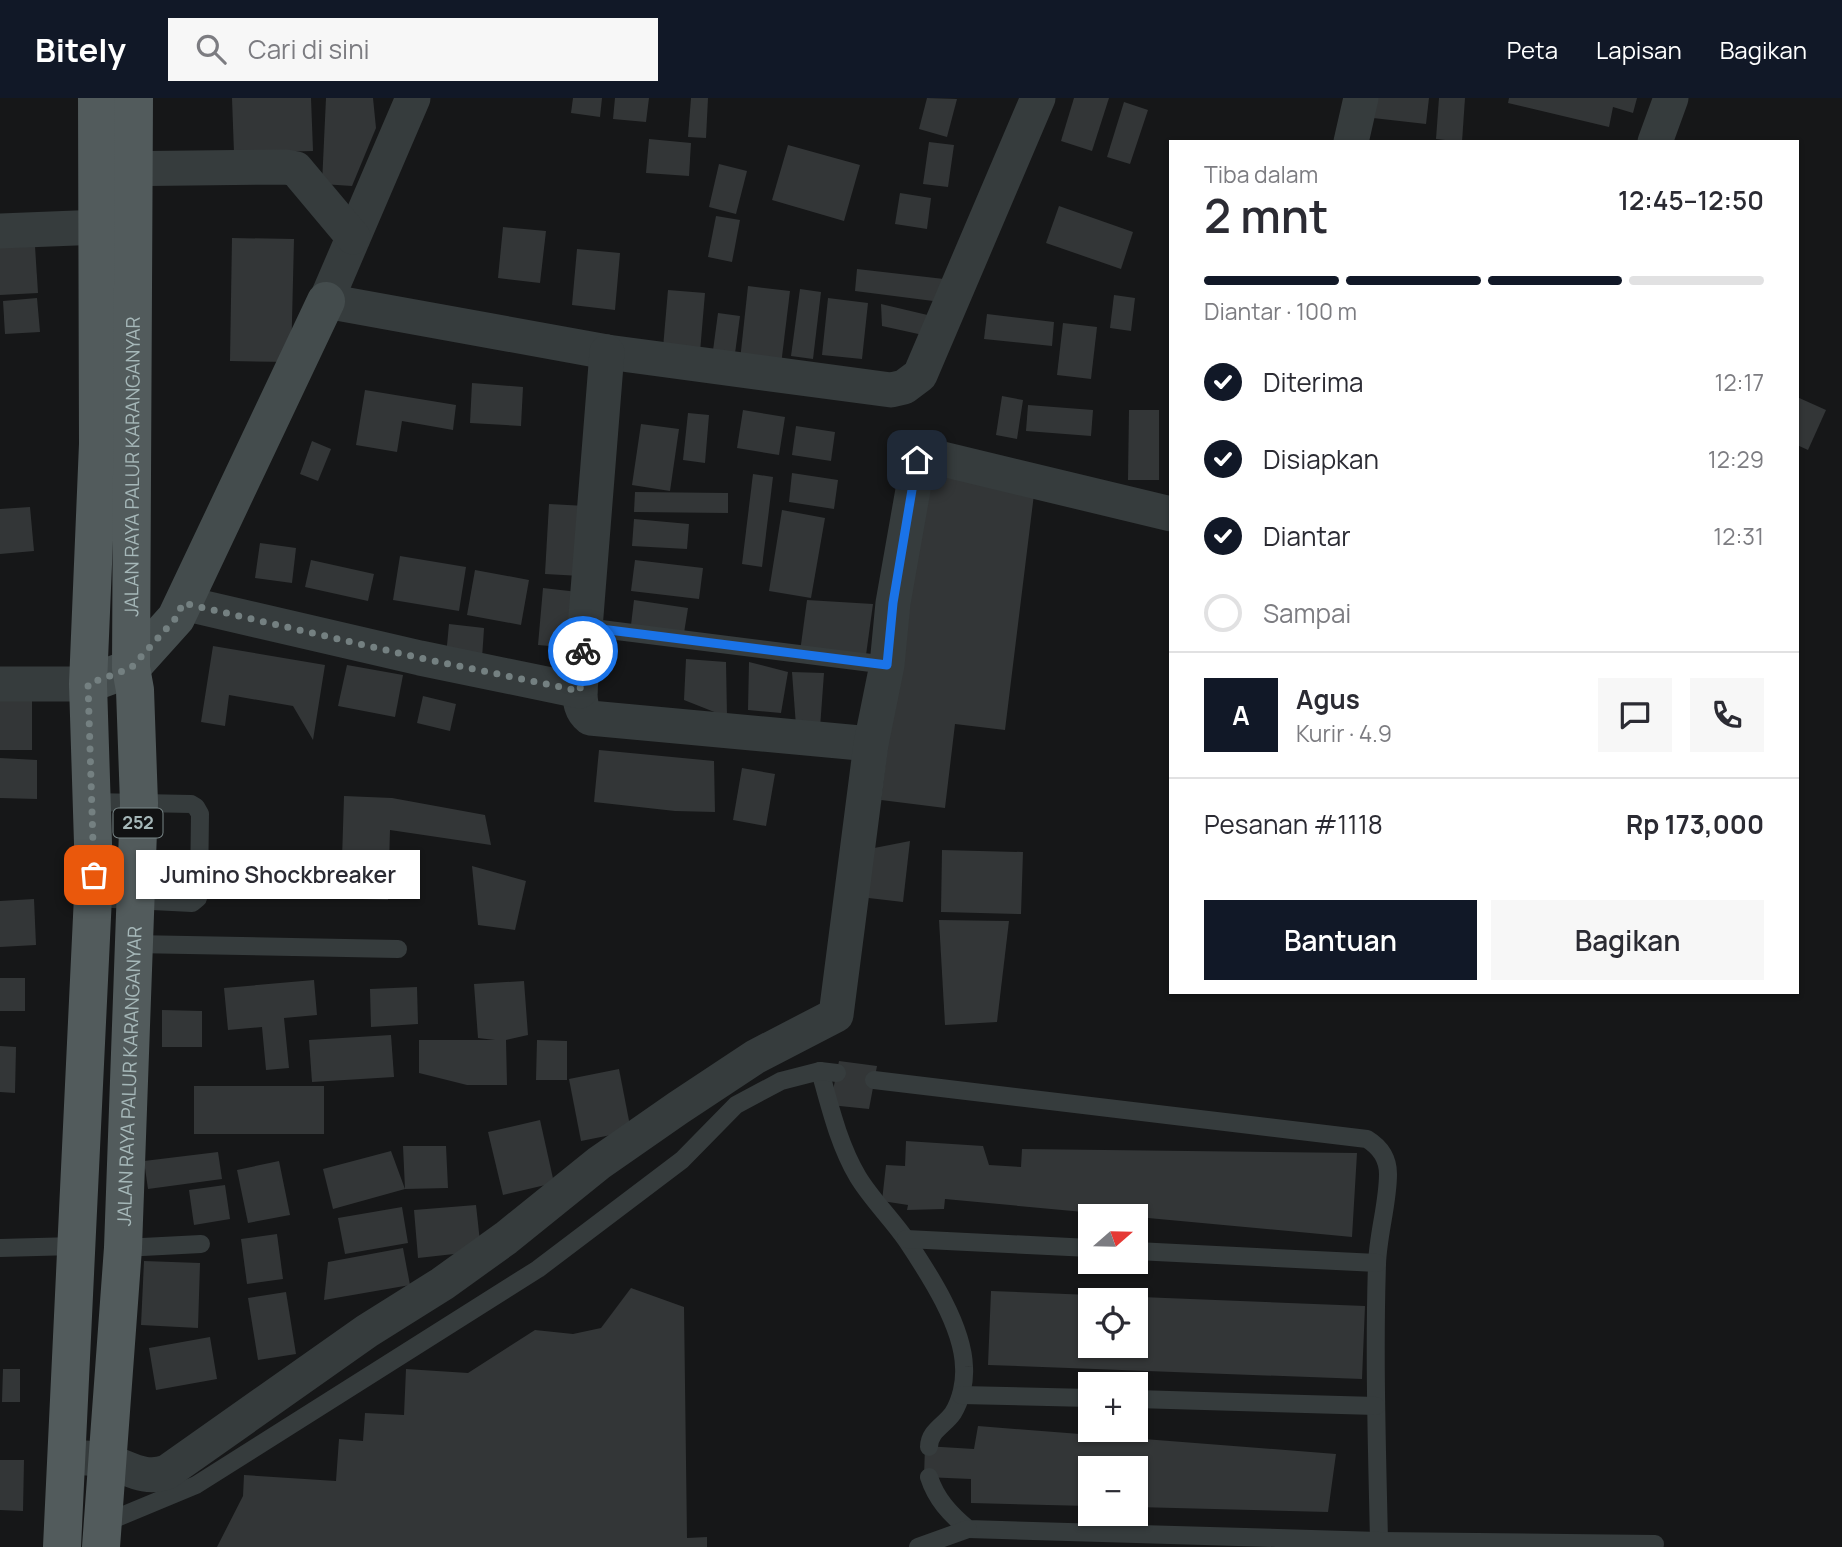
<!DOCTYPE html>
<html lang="id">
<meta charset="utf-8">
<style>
:root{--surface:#fff;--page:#f7f7f7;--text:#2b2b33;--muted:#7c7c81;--line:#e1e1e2;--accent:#111827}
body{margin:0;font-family:Manrope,sans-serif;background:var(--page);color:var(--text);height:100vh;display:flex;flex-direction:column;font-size:26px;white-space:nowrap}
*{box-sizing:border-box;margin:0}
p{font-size:23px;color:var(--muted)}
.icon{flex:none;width:38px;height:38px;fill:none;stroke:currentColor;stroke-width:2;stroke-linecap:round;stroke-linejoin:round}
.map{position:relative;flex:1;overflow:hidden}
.drawer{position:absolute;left:1169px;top:42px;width:630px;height:854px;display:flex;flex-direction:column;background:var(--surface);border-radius:0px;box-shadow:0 2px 5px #0004}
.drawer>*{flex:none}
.needle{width:46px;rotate:70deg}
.buttons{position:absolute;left:1078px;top:1106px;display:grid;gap:14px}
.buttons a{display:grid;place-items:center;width:70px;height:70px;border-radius:0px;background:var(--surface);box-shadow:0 2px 5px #0004;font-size:35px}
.pin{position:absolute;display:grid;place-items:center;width:60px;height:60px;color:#fff;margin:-30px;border-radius:14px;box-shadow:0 4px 10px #0006}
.courier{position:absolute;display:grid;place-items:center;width:70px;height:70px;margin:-35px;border:5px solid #1a73e8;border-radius:50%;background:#fff;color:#222;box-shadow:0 2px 9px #0007}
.bubble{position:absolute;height:49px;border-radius:0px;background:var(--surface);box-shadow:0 2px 5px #0004;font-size:23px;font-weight:600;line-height:49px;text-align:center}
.overview em{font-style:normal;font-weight:600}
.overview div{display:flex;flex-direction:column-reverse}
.overview{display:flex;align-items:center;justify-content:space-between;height:119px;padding:0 35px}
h1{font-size:46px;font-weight:600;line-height:52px}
.bar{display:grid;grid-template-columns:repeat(4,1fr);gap:10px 7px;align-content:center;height:84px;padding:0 35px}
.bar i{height:9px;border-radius:5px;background:var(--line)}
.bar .current{background:var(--accent)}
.bar p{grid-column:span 4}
.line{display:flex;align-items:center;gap:18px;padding:0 35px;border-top:2px solid var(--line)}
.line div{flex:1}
.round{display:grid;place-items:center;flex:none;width:74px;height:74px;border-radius:0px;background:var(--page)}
ol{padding:0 35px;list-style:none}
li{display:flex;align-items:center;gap:21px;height:77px}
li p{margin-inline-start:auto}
li .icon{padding:7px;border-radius:50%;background:var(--accent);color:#fff;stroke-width:4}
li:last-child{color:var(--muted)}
li i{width:38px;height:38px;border:4px solid var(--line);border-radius:50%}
.primary-button{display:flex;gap:14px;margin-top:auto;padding:14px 35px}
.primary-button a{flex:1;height:80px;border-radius:0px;background:var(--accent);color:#fff;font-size:28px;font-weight:600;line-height:80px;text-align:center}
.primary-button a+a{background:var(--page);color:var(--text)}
header{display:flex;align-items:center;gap:42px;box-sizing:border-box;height:98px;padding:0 35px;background:var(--accent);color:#fff}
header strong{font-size:33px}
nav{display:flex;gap:38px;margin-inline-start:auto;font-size:24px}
.search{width:490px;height:63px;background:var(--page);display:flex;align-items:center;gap:18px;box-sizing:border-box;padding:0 24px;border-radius:0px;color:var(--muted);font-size:26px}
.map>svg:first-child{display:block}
.building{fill:#333637;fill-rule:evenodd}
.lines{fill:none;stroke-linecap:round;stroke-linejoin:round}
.lane{stroke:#363c3d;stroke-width:18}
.street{stroke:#363c3d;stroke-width:35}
.secondary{stroke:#444c4d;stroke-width:38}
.primary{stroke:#525b5c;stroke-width:38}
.done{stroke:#748081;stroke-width:7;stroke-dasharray:0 12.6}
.route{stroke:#1a73e8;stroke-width:9}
.labels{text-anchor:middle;stroke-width:6;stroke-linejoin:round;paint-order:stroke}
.shield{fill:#111213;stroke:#798687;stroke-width:2}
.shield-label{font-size:18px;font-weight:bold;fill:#a6b8b9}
.street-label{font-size:19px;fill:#a6b8b9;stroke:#111213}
</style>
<header>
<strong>Bitely</strong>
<div class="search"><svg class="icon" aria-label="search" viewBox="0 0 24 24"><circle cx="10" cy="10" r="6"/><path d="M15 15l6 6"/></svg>Cari di sini</div>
<nav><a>Peta</a><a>Lapisan</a><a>Bagikan</a></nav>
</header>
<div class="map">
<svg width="1842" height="1449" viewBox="0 0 1842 1449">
<rect width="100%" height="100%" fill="#161718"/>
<g class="building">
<path d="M232 0H311L313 53 234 55Z"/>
<path d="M326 0H373L376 30 352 88 322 86Z"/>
<path d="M573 0H602L600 19 571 15Z"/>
<path d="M615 0H649L646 24 613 21Z"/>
<path d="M691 0H708L706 40 688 39Z"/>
<path d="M927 0 957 1 947 39 919 31Z"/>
<path d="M1074 0H1109L1092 53 1061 43Z"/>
<path d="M1374 0H1429L1426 26 1373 20Z"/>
<path d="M1439 0H1465L1462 44 1436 41Z"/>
<path d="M1509 0H1637L1633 15 1613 9 1609 29 1508 5Z"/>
<path d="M1124 4 1148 12 1130 66 1107 59Z"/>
<path d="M649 41 691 45 689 78 646 75Z"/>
<path d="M929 44 954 47 948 89 923 86Z"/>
<path d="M788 47 860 67 844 123 772 102Z"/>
<path d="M719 66 747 73 736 116 709 109Z"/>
<path d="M900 95 931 100 927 131 895 126Z"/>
<path d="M1059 108 1133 134 1121 171 1046 145Z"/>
<path d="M716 118 740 122 732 164 708 159Z"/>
<path d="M503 129 546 133 540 185 498 180Z"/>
<path d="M232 140 294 141 291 264 230 263Z"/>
<path d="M35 148 38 195 0 197V150Z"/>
<path d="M577 151 620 155 615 212 572 207Z"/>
<path d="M857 171 944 181 941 204 855 193Z"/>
<path d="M748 188 790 193 781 267 740 262Z"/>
<path d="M800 191 821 194 813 261 791 258Z"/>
<path d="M668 192 705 195 700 254 663 250Z"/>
<path d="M1114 197 1135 200 1131 233 1110 230Z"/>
<path d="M37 200 40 234 5 236 3 203Z"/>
<path d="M828 200 868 205 862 261 822 257Z"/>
<path d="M881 206 936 219 932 239 882 228Z"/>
<path d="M718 215 740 218 734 263 712 260Z"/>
<path d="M987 216 1054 224 1052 248 984 241Z"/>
<path d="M1063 225 1097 229 1091 281 1057 277Z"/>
<path d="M472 285 523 289 521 328 470 325Z"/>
<path d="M365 292 456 307 453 332 402 323 397 354 356 347Z"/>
<path d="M1002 298 1023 302 1017 341 996 337Z"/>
<path d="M1797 299 1826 312 1808 352 1797 347Z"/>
<path d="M1028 307 1093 312 1091 338 1026 333Z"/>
<path d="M743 312 785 319 779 357 737 350Z"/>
<path d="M1129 312H1159V382H1128Z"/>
<path d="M688 315 709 317 705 365 683 362Z"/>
<path d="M641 326 679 331 670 393 632 387Z"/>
<path d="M796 328 835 334 831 363 792 357Z"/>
<path d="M312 343 331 351 318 383 300 376Z"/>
<path d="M922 373 1035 388 1005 632 955 626 945 710 881 702Z"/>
<path d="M792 375 838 382 834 411 789 404Z"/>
<path d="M753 376 773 379 762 469 742 466Z"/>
<path d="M635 394 728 395V415L634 414Z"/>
<path d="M549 406 586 408 581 478 545 476Z"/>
<path d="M30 409 34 453 0 456V411Z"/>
<path d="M782 412 825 420 811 500 769 493Z"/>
<path d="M634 421 689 426 687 451 632 448Z"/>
<path d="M260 445 296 450 292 485 255 480Z"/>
<path d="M400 458 466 469 459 513 393 502Z"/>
<path d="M311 462 374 476 368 503 305 489Z"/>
<path d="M635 462 703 470 699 501 631 493Z"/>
<path d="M475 472 529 482 521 527 467 517Z"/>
<path d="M543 490 578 494 573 550 538 547Z"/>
<path d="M634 502 688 510 684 535 631 527Z"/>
<path d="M807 502 873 506 866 557 800 554Z"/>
<path d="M449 526 484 530 482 561 446 558Z"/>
<path d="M213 548 325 567 313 642 293 608 229 597 225 628 201 624Z"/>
<path d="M686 561 726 564 727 619 684 602Z"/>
<path d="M749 564 788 574 781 615 748 612Z"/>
<path d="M347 567 403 577 395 619 338 608Z"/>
<path d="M792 574 824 575 820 630 796 628Z"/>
<path d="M423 598 456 606 450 633 417 625Z"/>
<path d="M0 601 32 602V652H0Z"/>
<path d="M599 652 714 663 715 714 675 713 594 704Z"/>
<path d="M0 660 37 662V701L0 700Z"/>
<path d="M742 670 775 676 766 728 733 722Z"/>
<path d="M344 698 392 700 485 717 491 747 390 732 388 802 233 796 235 761 314 764 313 791 341 793Z"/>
<path d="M910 743 903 804 860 799 864 752Z"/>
<path d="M942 752 1023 754 1021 816 941 814Z"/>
<path d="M472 768 526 783 515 832 478 827Z"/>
<path d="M34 801 36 847 0 849V803Z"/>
<path d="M939 822 1009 823 997 924 945 927Z"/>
<rect x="0" y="880" width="25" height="33"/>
<path d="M314 882 317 917 284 920 289 970 266 972 262 929 228 932 224 890Z"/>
<path d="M524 883 528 937 506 942 507 987H467L419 975V942H495L478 940 474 886Z"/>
<path d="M417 889 418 926 371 929 370 891Z"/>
<path d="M162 912 202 913V949H162Z"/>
<path d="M391 937 394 979 312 984 309 942Z"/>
<path d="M537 942 567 943V982H536Z"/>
<path d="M0 948 16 949 15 995 0 994Z"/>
<path d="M839 963 877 968 869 1011 830 1007Z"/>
<path d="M619 971 631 1033 581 1043 569 981Z"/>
<rect x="194" y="988" width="130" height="48"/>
<path d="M540 1022 554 1085 503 1097 488 1034Z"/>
<path d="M906 1043 983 1048 989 1067 1021 1069 1022 1051 1357 1055 1352 1139 945 1101 944 1111 907 1112 908 1107 882 1103 886 1067 905 1068Z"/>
<path d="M403 1048H446L448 1090 405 1091 333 1111 323 1071 391 1053 405 1091Z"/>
<path d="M218 1054 222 1081 148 1091 144 1063Z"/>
<path d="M279 1063 290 1117 248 1125 237 1072Z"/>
<path d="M225 1087 230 1121 194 1127 189 1092Z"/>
<path d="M476 1107 481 1153 418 1160 414 1112Z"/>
<path d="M402 1109 408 1145 345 1156 338 1120Z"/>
<path d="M277 1136 283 1181 247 1186 241 1141Z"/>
<path d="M403 1150 410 1187 324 1202 328 1164Z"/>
<path d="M144 1163 200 1165 198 1230 141 1227Z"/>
<path d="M631 1190 684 1209 687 1440 707 1439V1449H217L243 1398 244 1377 336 1383 339 1341 363 1343 365 1315 404 1317 406 1271 468 1275 535 1232 573 1236 601 1230Z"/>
<path d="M991 1193 1365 1208 1362 1281 988 1267ZM1090 1202H1136V1248H1090Z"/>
<path d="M286 1194 296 1256 258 1262 248 1200Z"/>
<path d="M210 1239 217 1281 156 1292 149 1250Z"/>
<path d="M3 1271H20V1304H2Z"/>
<path d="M978 1328 1336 1356 1328 1414 1136 1409V1370H1090V1408L971 1405V1381L924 1379 925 1348 974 1351Z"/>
<path d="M0 1362H24L23 1413 0 1412Z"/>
</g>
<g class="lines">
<g class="lane">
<path d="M585 529 887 567"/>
<path d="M92 704 191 706 196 709 200 716 199 794 198 800 192 805 93 800"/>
<path d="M133 846 398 851"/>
<path d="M820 973C830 1009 839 1047 858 1079 872 1102 892 1121 907 1143 929 1176 963 1228 964 1269 965 1284 961 1302 953 1315 945 1327 929 1333 929 1349"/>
<path d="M874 982 1367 1041C1380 1049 1388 1061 1388 1076 1388 1105 1378 1136 1377 1166 1374 1258 1377 1351 1379 1443"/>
<path d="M906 1141 1090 1150"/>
<path d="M0 1150 75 1148"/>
<path d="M123 1150 201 1146"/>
<path d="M1136 1153 1377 1165"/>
<path d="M961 1297 1090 1300"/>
<path d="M1136 1301 1376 1308"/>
<path d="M929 1379C936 1401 950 1416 968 1431L1379 1443 1655 1446"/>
<path d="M102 1426 196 1387 538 1171 682 1062 736 1007 781 983 820 973 837 975"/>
<path d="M918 1449 968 1431"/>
</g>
<g class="street">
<path d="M413 0 326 203 607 254 891 292 904 289 920 277 1038 0"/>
<path d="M1351 44 1361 0"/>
<path d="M1655 44 1671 0"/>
<path d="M105 71 286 69 296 71 353 139"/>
<path d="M0 133 126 128"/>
<path d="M607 254 580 593C580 604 581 613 590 620L871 646"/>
<path d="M183 505 420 560 580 593"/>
<path d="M0 586H88"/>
<path d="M66 1359C80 1360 97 1359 110 1364 131 1371 145 1382 167 1374L367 1233 442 1186 506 1140 599 1065 678 1010 755 959 836 917 871 646 887 567 893 505 919 358 926 357 1171 416"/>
</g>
<path class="secondary" d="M88 586 131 570 176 520 326 203"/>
<g class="primary">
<path d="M62 1449 94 777 88 586 98 346 97 0"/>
<path id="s1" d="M101 1449 123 1150 139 705 135 592 131 570 134 0"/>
</g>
</g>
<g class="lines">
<path class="done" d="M94 777 88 586 131 570 176 520 183 505 420 560 580 593 583 553"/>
<path class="route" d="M583 553 585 529 887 567 893 505 917 362"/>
</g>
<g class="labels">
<rect class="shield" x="113.5" y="710.5" width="49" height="29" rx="5"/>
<g class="shield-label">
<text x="138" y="731">252</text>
</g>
<g class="street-label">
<text dy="7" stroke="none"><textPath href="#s1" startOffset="1082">JALAN RAYA PALUR KARANGANYAR</textPath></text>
<text dy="7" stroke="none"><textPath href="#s1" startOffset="472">JALAN RAYA PALUR KARANGANYAR</textPath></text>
</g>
</g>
</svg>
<div class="buttons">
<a><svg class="needle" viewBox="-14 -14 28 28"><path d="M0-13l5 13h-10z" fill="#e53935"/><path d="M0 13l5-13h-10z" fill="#7c7c81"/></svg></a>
<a><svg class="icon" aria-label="locate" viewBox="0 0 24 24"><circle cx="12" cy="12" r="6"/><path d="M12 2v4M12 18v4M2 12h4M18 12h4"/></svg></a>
<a>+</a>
<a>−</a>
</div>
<div class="pin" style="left:94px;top:777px;background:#ea580c"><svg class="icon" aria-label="bag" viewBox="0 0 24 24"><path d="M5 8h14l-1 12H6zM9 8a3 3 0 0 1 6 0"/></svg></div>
<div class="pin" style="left:917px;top:362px;background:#1f2937"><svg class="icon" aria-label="home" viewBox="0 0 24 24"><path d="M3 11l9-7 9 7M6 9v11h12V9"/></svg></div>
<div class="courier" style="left:583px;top:553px"><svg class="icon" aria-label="bike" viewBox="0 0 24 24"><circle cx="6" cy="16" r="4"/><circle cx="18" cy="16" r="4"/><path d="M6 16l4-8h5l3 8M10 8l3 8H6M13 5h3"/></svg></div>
<div class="bubble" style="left:136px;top:752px;width:284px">Jumino Shockbreaker</div>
<section class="drawer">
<div class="overview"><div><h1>2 mnt</h1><p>Tiba dalam</p></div><em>12:45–12:50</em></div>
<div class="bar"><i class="current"></i><i class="current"></i><i class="current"></i><i></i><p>Diantar · 100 m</p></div>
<ol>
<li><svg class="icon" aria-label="check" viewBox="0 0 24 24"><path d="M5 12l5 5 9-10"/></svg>Diterima<p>12:17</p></li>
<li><svg class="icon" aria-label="check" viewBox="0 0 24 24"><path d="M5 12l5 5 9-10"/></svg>Disiapkan<p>12:29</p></li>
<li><svg class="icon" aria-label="check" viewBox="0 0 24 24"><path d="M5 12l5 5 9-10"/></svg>Diantar<p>12:31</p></li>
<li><i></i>Sampai</li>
</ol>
<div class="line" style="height:126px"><b class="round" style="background:var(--accent);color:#fff">A</b><div><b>Agus</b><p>Kurir · 4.9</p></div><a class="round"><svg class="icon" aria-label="chat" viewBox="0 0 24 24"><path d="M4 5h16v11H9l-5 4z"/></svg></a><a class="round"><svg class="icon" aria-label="phone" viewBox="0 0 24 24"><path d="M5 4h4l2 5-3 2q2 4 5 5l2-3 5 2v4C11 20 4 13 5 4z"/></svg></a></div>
<div class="line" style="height:91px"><div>Pesanan #1118</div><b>Rp 173,000</b></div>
<div class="primary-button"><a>Bantuan</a><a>Bagikan</a></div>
</section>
</div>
